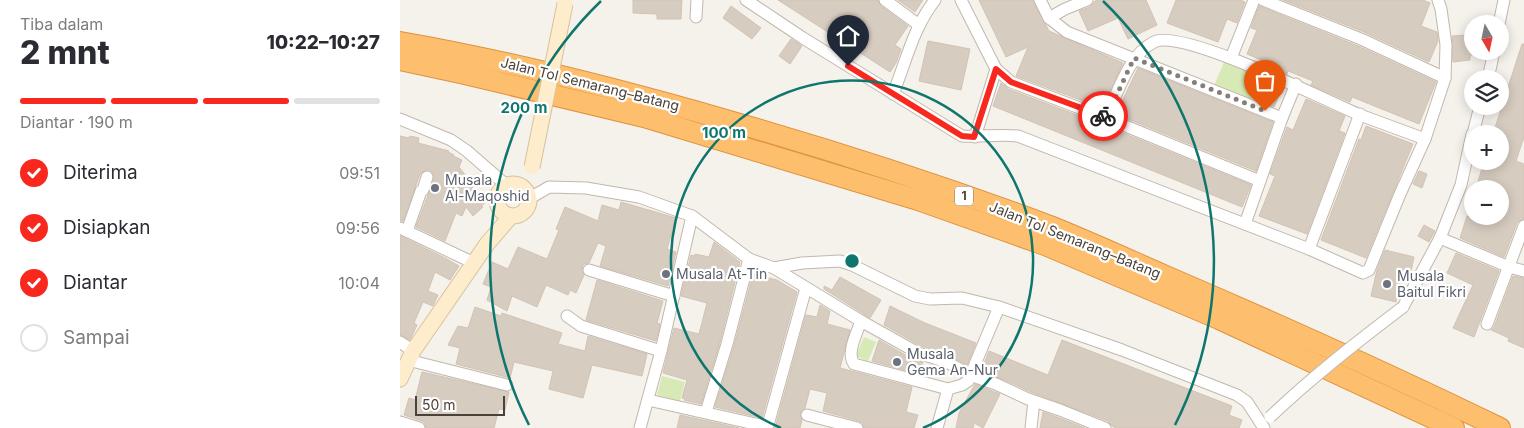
<!DOCTYPE html>
<html lang="id">
<meta charset="utf-8">
<style>
:root{--surface:#fff;--page:#f2f2f3;--text:#2b2b33;--muted:#7c7c81;--line:#e1e1e2;--accent:#f9281e}
body{margin:0;font-family:Inter,sans-serif;background:var(--page);color:var(--text);height:100vh;display:flex;flex-direction:column;font-size:19px;white-space:nowrap}
*{box-sizing:border-box;margin:0}
p{font-size:16px;color:var(--muted)}
.icon{flex:none;width:28px;height:28px;fill:none;stroke:currentColor;stroke-width:2;stroke-linecap:round;stroke-linejoin:round}
.map{position:relative;flex:1;overflow:hidden}
.side{display:flex;flex-direction:column;background:var(--surface);width:400px}
.side>*{flex:none}
.needle{width:32px;rotate:171deg}
.fabs{position:absolute;left:1064px;top:15px;display:grid;gap:10px}
.fabs a{display:grid;place-items:center;width:45px;height:45px;border-radius:50%;background:var(--surface);box-shadow:0 2px 12px #0003;font-size:25px}
.scale{position:absolute;left:15px;bottom:12px;width:90px;box-sizing:border-box;padding-left:5px;border:2px solid #4a4138;border-top:0;font-size:14px;line-height:18px;white-space:nowrap;color:#4a4138;-webkit-text-stroke:4px #fff;paint-order:stroke}
.pin{position:absolute;display:grid;place-items:center;width:42px;height:42px;color:#fff;margin:-51px -21px;border-radius:50% 50% 50% 0;rotate:-45deg;box-shadow:0 0 5px #0007}
.pin .icon{rotate:45deg}
.courier{position:absolute;display:grid;place-items:center;width:50px;height:50px;margin:-25px;border:4px solid #f9281e;border-radius:50%;background:#fff;color:#222;box-shadow:0 1px 6px #0007}
.headline em{font-style:normal;font-weight:800}
.headline div{display:flex;flex-direction:column-reverse}
.headline{display:flex;align-items:center;justify-content:space-between;height:85px;padding:0 20px}
h1{font-size:32px;font-weight:800;line-height:38px}
.bar{display:grid;grid-template-columns:repeat(4,1fr);gap:8px 5px;align-content:center;height:60px;padding:0 20px}
.bar i{height:6px;border-radius:4px;background:var(--line)}
.bar .on{background:var(--accent)}
.bar p{grid-column:span 4}
ol{padding:0 20px;list-style:none}
li{display:flex;align-items:center;gap:15px;height:55px}
li p{margin-inline-start:auto}
li .icon{padding:5px;border-radius:50%;background:var(--accent);color:#fff;stroke-width:4}
li:last-child{color:var(--muted)}
li i{width:28px;height:28px;border:2px solid var(--line);border-radius:50%}
main{display:flex;flex:1;min-height:0}
.map>svg:first-child{display:block}
.green{fill:#d7e9b4}
.building{fill:#d7ccc0;stroke:#d2c3b3}
.lines{fill:none;stroke-linecap:round;stroke-linejoin:round}
.street-casing{stroke:#c1b8ad;stroke-width:13}
.secondary-casing{stroke:#d8c29d;stroke-width:17}
.highway-casing{stroke:#de923c;stroke-width:22}
.street{stroke:#fff;stroke-width:11}
.secondary{stroke:#feedcc;stroke-width:15}
.highway{stroke:#fdbf6e;stroke-width:20}
.street-bridge-casing{stroke:#c1b8ad;stroke-width:13;stroke-linecap:butt}
.secondary-bridge-casing{stroke:#d8c29d;stroke-width:17;stroke-linecap:butt}
.street-bridge{stroke:#fff;stroke-width:11}
.secondary-bridge{stroke:#feedcc;stroke-width:15}
.done{stroke:#867f77;stroke-width:5;stroke-dasharray:0 9}
.route{stroke:#f9281e;stroke-width:6}
.ring{fill:none;stroke:#0f766e;stroke-width:2.5}
.worship-dot{fill:#6b7280;stroke:#fff;stroke-width:2}
.labels{text-anchor:middle;stroke-width:4.5;stroke-linejoin:round;paint-order:stroke}
.shield{fill:#fff;stroke:#807a74;stroke-width:1}
.shield-label{font-size:12px;font-weight:bold;fill:#4a4138}
.street-label{font-size:14px;fill:#4a4138;stroke:#fff}
.worship-label{font-size:14px;fill:#5b616d;stroke:#fff;text-anchor:start}
.centre{fill:#0f766e;stroke:#fff;stroke-width:2.5}
.ring-label{font-size:15px;text-anchor:middle;font-weight:bold;fill:#0f766e;stroke:#fff;stroke-width:4.5;stroke-linejoin:round;paint-order:stroke}
</style>
<main>
<section class="side">
<div class="headline"><div><h1>2 mnt</h1><p>Tiba dalam</p></div><em>10:22–10:27</em></div>
<div class="bar"><i class="on"></i><i class="on"></i><i class="on"></i><i></i><p>Diantar · 190 m</p></div>
<ol>
<li><svg class="icon" aria-label="check" viewBox="0 0 24 24"><path d="M5 12l5 5 9-10"/></svg>Diterima<p>09:51</p></li>
<li><svg class="icon" aria-label="check" viewBox="0 0 24 24"><path d="M5 12l5 5 9-10"/></svg>Disiapkan<p>09:56</p></li>
<li><svg class="icon" aria-label="check" viewBox="0 0 24 24"><path d="M5 12l5 5 9-10"/></svg>Diantar<p>10:04</p></li>
<li><i></i>Sampai</li>
</ol>
</section>
<div class="map">
<svg width="1124" height="428" viewBox="0 0 1124 428">
<rect width="100%" height="100%" fill="#f5f1eb"/>
<g class="green">
<path d="M824 62 861 77 851 101 814 86Z"/>
<path d="M464 337 476 342 468 361 456 356Z"/>
<path d="M262 376 285 382 280 401 257 395Z"/>
</g>
<g class="building">
<path d="M233 0H282L281 19H257V14L233 13Z"/>
<path d="M378 0H478L481 6 508 26 495 45 501 49 496 63 490 72Z"/>
<path d="M498 0H523L515 12Z"/>
<path d="M579 0H633L649 31 723 63 702 108 616 76 628 47 606 57Z"/>
<path d="M696 0H746L757 25 728 39 718 18 688 31 679 11 690 7Z"/>
<path d="M776 0H840L845 2 837 23 827 19 818 42 767 23Z"/>
<path d="M883 0H1023L1030 3 1021 26 1037 32 1038 41 1029 62 964 32Z"/>
<path d="M331 6 361 28 352 39 323 18Z"/>
<path d="M859 6 958 46 1036 82 1019 124 952 97 950 102 911 85 913 81 888 71 887 74 873 68 874 65 847 54 857 30 851 28Z"/>
<path d="M1068 35 1069 43H1072V55H1070V60L1053 62 1052 36Z"/>
<path d="M391 39 402 46 390 64 379 56Z"/>
<path d="M528 41 570 49 561 90 519 81Z"/>
<path d="M1122 44H1124V137L1116 161 1124 164V219L1120 220 1117 223 1104 257 1060 238 1067 216H1100V189H1076L1084 161H1100V134H1093Z"/>
<path d="M738 68 873 122 856 171 716 114Z"/>
<path d="M867 82 882 88 874 107 860 101Z"/>
<path d="M601 83 608 89 703 125 851 185 842 207 593 106Z"/>
<path d="M906 99 945 116 939 131 945 133 907 234 859 216 875 176 870 174 887 127 893 130Z"/>
<path d="M966 126 1013 144 966 258 921 240 959 139 961 140Z"/>
<path d="M0 136 9 138 10 136 19 138 18 143 49 151 48 152 54 155 53 156 62 160 59 167 66 176 65 178 85 203 81 206 83 207 73 216 66 207 62 216 56 213 45 241 16 227 34 179V175L30 170H25L20 174 3 221H0Z"/>
<path d="M1019 171 1027 174 1022 188 1013 184Z"/>
<path d="M221 202 276 218 267 249 276 252 268 286 200 266 206 246 198 243 189 263 184 264 182 267 184 275 176 293 170 290 168 295 146 285 137 307 112 296 107 311 87 300 91 287 83 284 92 262 108 269 118 247 147 259 159 230 156 229 165 207 198 221 202 205 219 210Z"/>
<path d="M1024 225 1035 231 1029 242 1018 236Z"/>
<path d="M0 236 45 258 59 266 50 280 35 272 28 291 38 295 33 306 23 302 14 323 17 325 10 340 0 335Z"/>
<path d="M314 242 340 262 320 342 301 404 284 400 285 399 282 398 287 380 263 373 274 328 299 334 307 303 281 296 291 255 294 256 295 254 309 257Z"/>
<path d="M985 250 1014 257 1011 271 1003 269 996 302 971 296 977 270Z"/>
<path d="M1056 253 1099 271 1074 337 1053 328 1073 285 1047 273Z"/>
<path d="M353 274 377 280 397 292 362 418 315 407 334 346Z"/>
<path d="M1113 276 1124 278V348L1108 341 1109 338 1091 330 1094 327Z"/>
<path d="M440 277 481 300 470 318 424 289V286L432 290Z"/>
<path d="M197 280 263 301 257 323 260 324 256 341 186 320Z"/>
<path d="M420 305 430 311 427 324 450 330 440 368 512 387 506 412 518 415 514 428H464L463 423 459 421 423 411 427 393 410 389 405 408 400 414 402 420 400 428H375L406 315 417 317Z"/>
<path d="M490 306 525 323 576 343 567 365 549 355 521 346 484 325Z"/>
<path d="M75 307 101 316 102 313 162 333 158 344 185 351 188 336 247 354 242 376 192 365 183 398 149 389 153 371 114 362 110 378 56 364 60 348 48 345 58 326 68 328Z"/>
<path d="M479 340 514 360 523 362 519 374 472 361Z"/>
<path d="M662 340 832 406 829 415 842 420 839 428H716L712 426 708 421 631 392 607 381 608 380 607 381 581 371 589 351 648 375Z"/>
<path d="M22 372 109 392 105 410 99 409 94 428H26L25 423 22 421 4 415 9 398 15 400Z"/>
<path d="M575 384 600 394 583 428 574 423 573 428H556L559 413Z"/>
<path d="M643 412 657 417 685 428H640Z"/>
<path d="M280 415 339 428H277Z"/>
</g>
<g class="lines">
<g class="street-casing">
<g id="street">
<path d="M346 0 403 38 562 136C581 137 599 134 618 136L909 249 963 273 969 270 1000 194 1025 139 1045 78 1046 45 1041 9 1038 0"/>
<path d="M485 0 519 25"/>
<path d="M561 0 596 69 575 137"/>
<path d="M640 0 649 18 665 9 687 0"/>
<path d="M863 0 961 39 1045 78"/>
<path d="M296 17 297 0"/>
<path d="M649 18 667 32 882 118"/>
<path d="M1099 24 1104 0"/>
<path d="M831 58 854 0"/>
<path d="M596 69 611 82 706 118 860 181"/>
<path d="M1088 79 1094 51"/>
<path d="M493 94C506 62 513 28 535 0"/>
<path d="M706 118C717 94 729 54 754 42 782 28 927 101 960 115 982 123 1003 131 1025 139"/>
<path d="M0 119 51 140 67 151 106 185"/>
<path d="M1073 134 1080 106"/>
<path d="M130 198 149 187 186 188 239 197 292 216 349 259 374 268 461 321 518 353 547 362 570 375 596 384 628 399 660 410 705 428"/>
<path d="M845 224 882 118 896 84"/>
<path d="M0 228 74 263"/>
<path d="M7 231 21 191 23 190 27 177"/>
<path d="M1040 238 1109 267 1124 271"/>
<path d="M909 249 960 114"/>
<path d="M374 268 402 263 440 261 452 265 515 296 530 299 562 298 599 307 722 350 837 395 847 402 864 428"/>
<path d="M189 270 274 296"/>
<path d="M1003 307 1040 238 1061 185 1072 134"/>
<path d="M167 316 181 326 261 351"/>
<path d="M461 321C457 333 446 353 454 364L548 389"/>
<path d="M1087 324 1124 226"/>
<path d="M0 342 13 351"/>
<path d="M8 360 107 385"/>
<path d="M248 400 364 426 368 425 406 288"/>
<path d="M306 412 327 344 349 259"/>
<path d="M407 415 457 428"/>
<path d="M0 422 19 428"/>
<path d="M240 428 261 351 292 216"/>
<path d="M537 428 548 389 562 385 568 381 599 307"/>
<path d="M631 428 634 401"/>
</g>
</g>
<g class="secondary-casing">
<g id="secondary">
<circle cx="113" cy="200" r="16"/>
<path d="M0 379 13 351 87 244 111 216"/>
</g>
</g>
<g class="highway-casing">
<g id="highway">
<path d="M0 42C110 61 218 89 326 120 435 151 543 186 650 226 690 242 729 260 768 277 880 325 991 375 1100 428"/>
<path d="M0 60 65 74 244 117 518 200 645 245 819 319 1054 428"/>
</g>
</g>
<use href="#street" class="street"/>
<use href="#secondary" class="secondary"/>
<use href="#highway" class="highway"/>
<g class="street-bridge-casing">
<path id="street-bridge" d="M870 417C912 377 957 342 1003 307"/>
</g>
<g class="secondary-bridge-casing">
<path id="secondary-bridge" d="M132 167 165 4"/>
</g>
<use href="#street-bridge" class="street-bridge"/>
<use href="#secondary-bridge" class="secondary-bridge"/>
</g>
<g class="lines">
<path class="done" d="M703 116 706 118 734 58 865 111"/>
<path class="route" d="M448 66 562 136 574 137 596 69 611 82 703 116"/>
</g>
<g class="ring">
<path d="M381 428A181 181 0 1 1 523 428"/>
<path d="M129 425A362 362 0 0 1 201 1M703 1A362 362 0 0 1 775 425"/>
</g>
<g class="worship-dot">
<circle cx="35" cy="188" r="5"/>
<circle cx="266" cy="274" r="5"/>
<circle cx="987" cy="284" r="5"/>
<circle cx="497" cy="362" r="5"/>
</g>
<g class="labels">
<rect class="shield" x="555" y="186.5" width="18" height="19" rx="4"/>
<g class="shield-label">
<text x="564" y="200">1</text>
</g>
<g class="street-label">
<text transform="translate(190 84) rotate(14)" y="5">Jalan Tol Semarang–Batang</text>
<text transform="translate(675 240) rotate(22)" y="5">Jalan Tol Semarang–Batang</text>
</g>
<g class="worship-label">
<text x="45" y="185">Musala<tspan x="45" dy="16">Al-Maqoshid</tspan></text>
<text x="276" y="279">Musala At-Tin</text>
<text x="997" y="281">Musala<tspan x="997" dy="16">Baitul Fikri</tspan></text>
<text x="507" y="359">Musala<tspan x="507" dy="16">Gema An-Nur</tspan></text>
</g>
</g>
<circle cx="452" cy="261" r="8" class="centre"/>
<g class="ring-label">
<text x="124" y="113">200 m</text>
<text x="324" y="138">100 m</text>
</g>
</svg>
<div class="fabs">
<a><svg class="needle" viewBox="-14 -14 28 28"><path d="M0-13l5 13h-10z" fill="#e53935"/><path d="M0 13l5-13h-10z" fill="#7c7c81"/></svg></a>
<a><svg class="icon" aria-label="layers" viewBox="0 0 24 24"><path d="M12 4l9 5-9 5-9-5zM3 14l9 5 9-5"/></svg></a>
<a>+</a>
<a>−</a>
</div>
<div class="scale">50 m</div>
<div class="pin" style="left:865px;top:111px;background:#ea580c"><svg class="icon" aria-label="bag" viewBox="0 0 24 24"><path d="M5 8h14l-1 12H6zM9 8a3 3 0 0 1 6 0"/></svg></div>
<div class="pin" style="left:448px;top:66px;background:#1f2937"><svg class="icon" aria-label="home" viewBox="0 0 24 24"><path d="M3 11l9-7 9 7M6 9v11h12V9"/></svg></div>
<div class="courier" style="left:703px;top:116px"><svg class="icon" aria-label="bike" viewBox="0 0 24 24"><circle cx="6" cy="16" r="4"/><circle cx="18" cy="16" r="4"/><path d="M6 16l4-8h5l3 8M10 8l3 8H6M13 5h3"/></svg></div>
</div>
</main>
